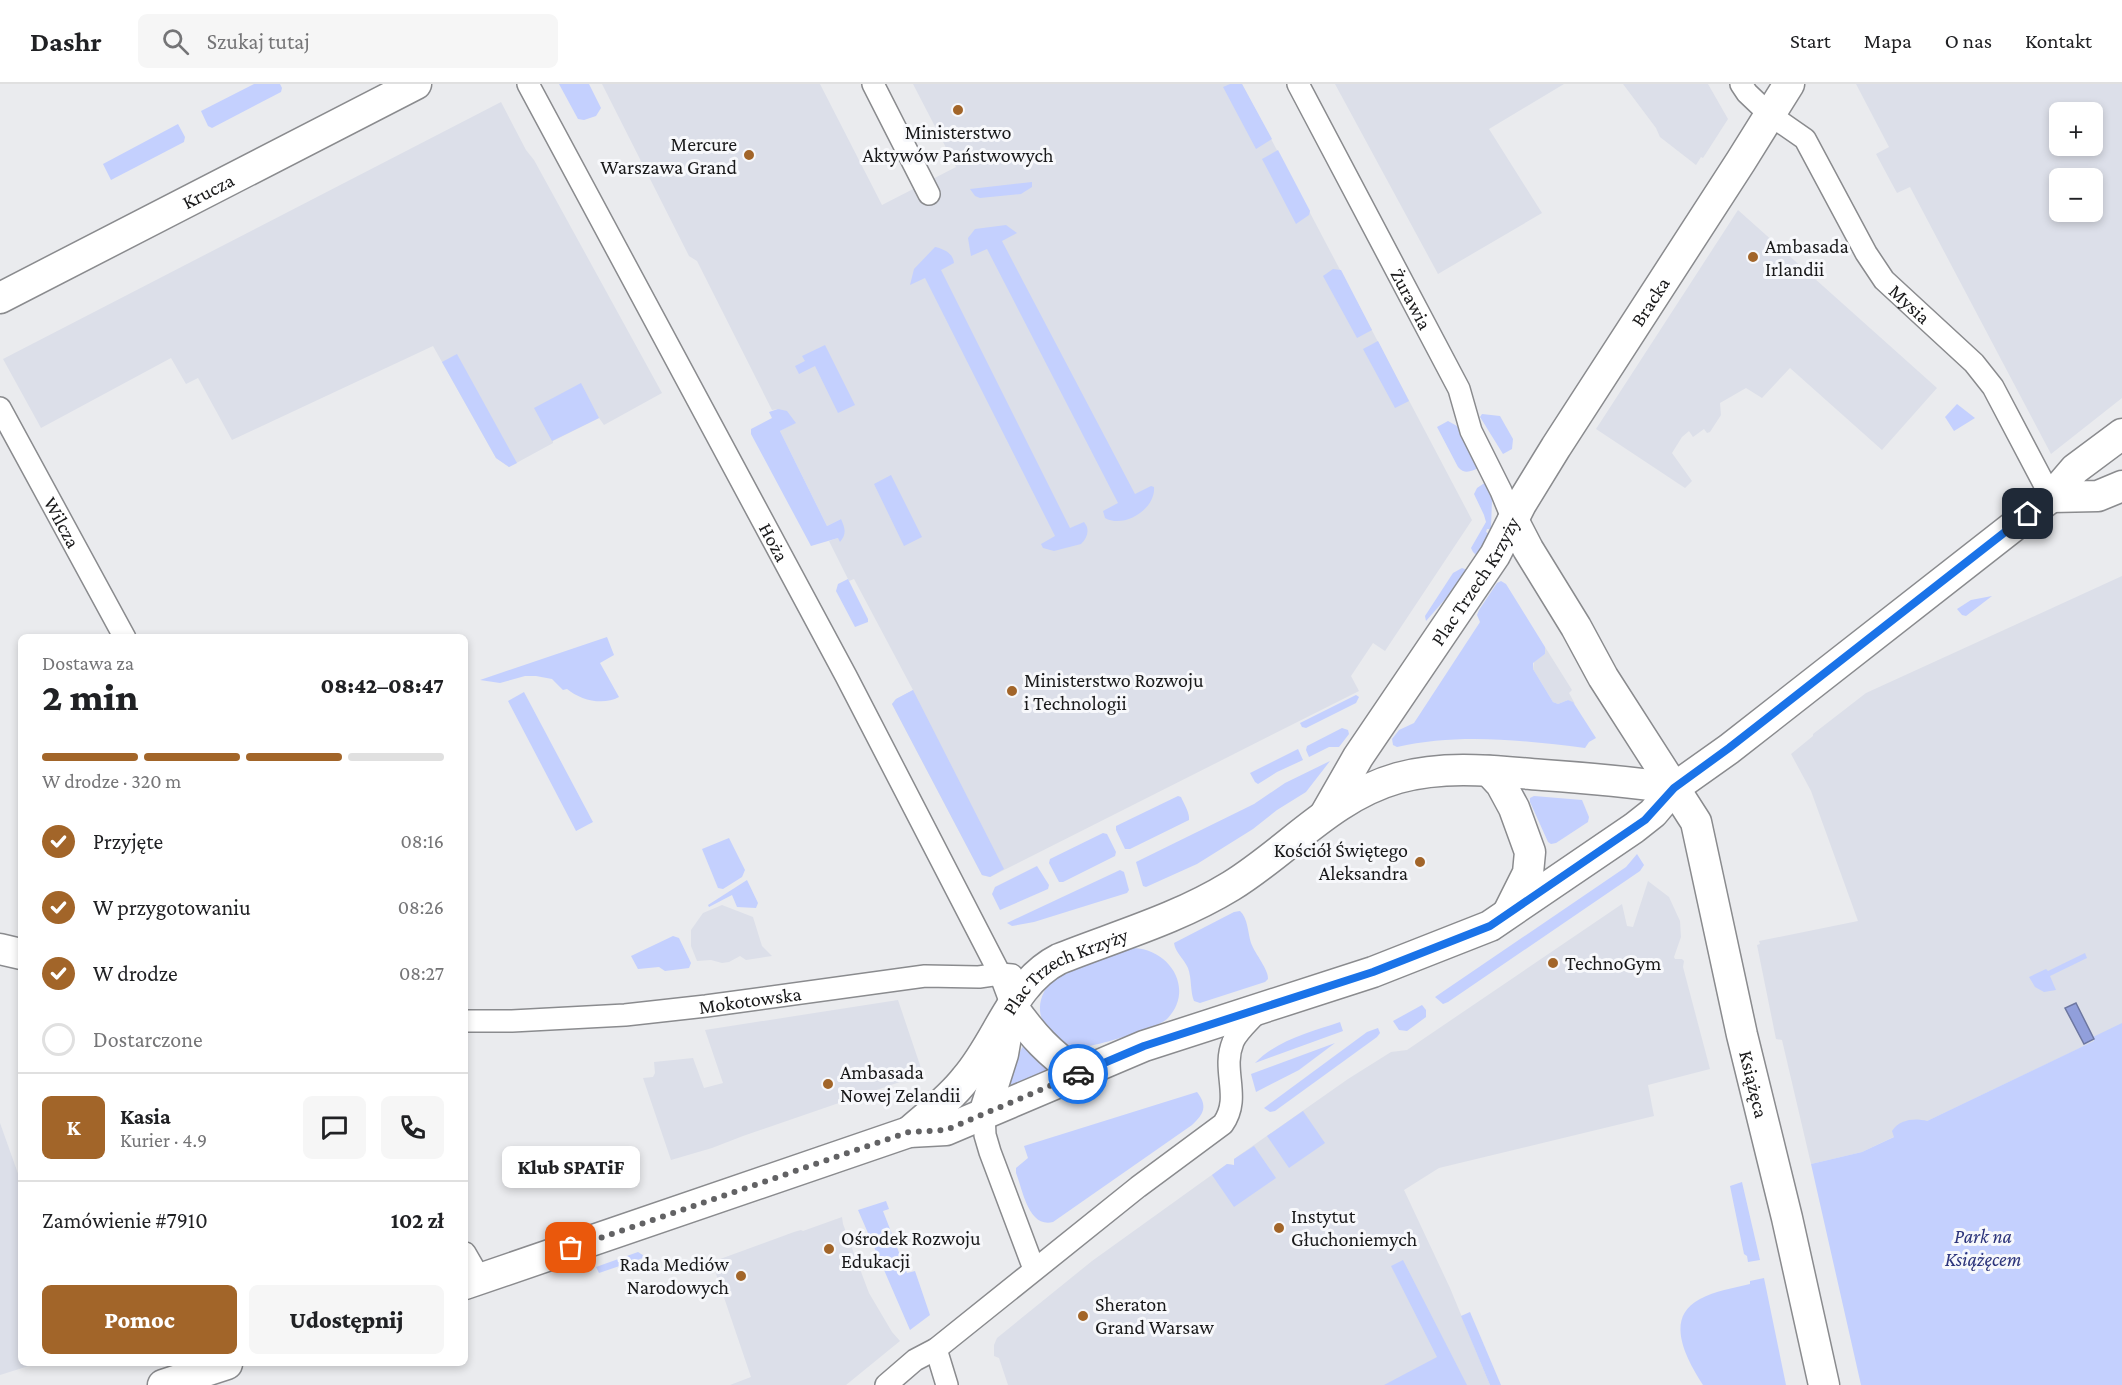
<!DOCTYPE html>
<html lang="pl">
<meta charset="utf-8">
<style>
:root{--surface:#fff;--page:#f6f6f6;--text:#202124;--muted:#757577;--line:#e0e0e0;--accent:#a26529}
body{margin:0;font-family:"Crimson Pro",serif;background:var(--page);color:var(--text);height:100vh;display:flex;flex-direction:column;font-size:22px;white-space:nowrap}
*{box-sizing:border-box;margin:0}
p{font-size:20px;color:var(--muted)}
.icon{flex:none;width:33px;height:33px;fill:none;stroke:currentColor;stroke-width:2;stroke-linecap:round;stroke-linejoin:round}
.map{position:relative;flex:1;overflow:hidden}
.sheet{position:absolute;left:18px;top:550px;width:450px;height:732px;display:flex;flex-direction:column;background:var(--surface);border-radius:9px;box-shadow:0 3px 9px #0003}
.sheet>*{flex:none}
.tools{position:absolute;left:2049px;top:18px;display:grid;gap:12px}
.tools a{display:grid;place-items:center;width:54px;height:54px;border-radius:9px;background:var(--surface);box-shadow:0 3px 9px #0003;font-size:30px}
.pin{position:absolute;display:grid;place-items:center;width:51px;height:51px;color:#fff;margin:-26px;border-radius:12px;box-shadow:0 3px 9px #0006}
.courier{position:absolute;display:grid;place-items:center;width:60px;height:60px;margin:-30px;border:4px solid #1a73e8;border-radius:50%;background:#fff;color:#222;box-shadow:0 2px 8px #0007}
.bubble{position:absolute;height:42px;border-radius:9px;background:var(--surface);box-shadow:0 3px 9px #0003;font-size:20px;font-weight:800;line-height:42px;text-align:center}
.summary em{font-style:normal;font-weight:800}
.summary div{display:flex;flex-direction:column-reverse}
.summary{display:flex;align-items:center;justify-content:space-between;height:102px;padding:0 24px}
h1{font-size:39px;font-weight:800;line-height:45px}
.bar{display:grid;grid-template-columns:repeat(4,1fr);gap:9px 6px;align-content:center;height:72px;padding:0 24px}
.bar i{height:8px;border-radius:4px;background:var(--line)}
.bar .on{background:var(--accent)}
.bar p{grid-column:span 4}
.line{display:flex;align-items:center;gap:15px;padding:0 24px;border-top:2px solid var(--line)}
.line div{flex:1}
.round{display:grid;place-items:center;flex:none;width:63px;height:63px;border-radius:9px;background:var(--page)}
ol{padding:0 24px;list-style:none}
li{display:flex;align-items:center;gap:18px;height:66px}
li p{margin-inline-start:auto}
li .icon{padding:6px;border-radius:50%;background:var(--accent);color:#fff;stroke-width:4}
li:last-child{color:var(--muted)}
li i{width:33px;height:33px;border:3px solid var(--line);border-radius:50%}
.primary-button{display:flex;gap:12px;margin-top:auto;padding:12px 24px}
.primary-button a{flex:1;height:69px;border-radius:9px;background:var(--accent);color:#fff;font-size:24px;font-weight:800;line-height:69px;text-align:center}
.primary-button a+a{background:var(--page);color:var(--text)}
header{display:flex;align-items:center;gap:36px;box-sizing:border-box;height:84px;padding:0 30px;background:var(--surface);border-bottom:2px solid var(--line)}
header strong{font-size:28px}
nav{display:flex;gap:33px;margin-inline-start:auto;font-size:21px}
.search{width:420px;height:54px;background:var(--page);display:flex;align-items:center;gap:15px;box-sizing:border-box;padding:0 21px;border-radius:9px;color:var(--muted);font-size:22px}
.map>svg:first-child{display:block}
.built{fill:#dcdfe9;fill-rule:evenodd}
.green{fill:#c4d0fe}
.water{fill:#919fdb;stroke:#6d77a1;stroke-width:1.5}
.lines{fill:none;stroke-linecap:round;stroke-linejoin:round}
.street-casing{stroke:#8a8b8e;stroke-width:24}
.secondary-casing{stroke:#8a8b8e;stroke-width:33}
.street{stroke:#fff;stroke-width:21}
.secondary{stroke:#fff;stroke-width:30}
.done{stroke:#626264;stroke-width:6;stroke-dasharray:0 10.8}
.route{stroke:#1a73e8;stroke-width:8}
.poi-dot{fill:#a26529;stroke:#f7f8fb;stroke-width:2}
.labels{text-anchor:middle;stroke-width:6;stroke-linejoin:round;paint-order:stroke}
.poi-label{font-size:20px;fill:#19191a;stroke:#f7f8fb;text-anchor:start}
.street-label{font-size:20px;fill:#19191a;stroke:#f7f8fb}
.park-label{font-size:20px;font-style:italic;fill:#2c347b;stroke:#f7f8fb}
</style>
<header>
<strong>Dashr</strong>
<div class="search"><svg class="icon" aria-label="search" viewBox="0 0 24 24"><circle cx="10" cy="10" r="6"/><path d="M15 15l6 6"/></svg>Szukaj tutaj</div>
<nav><a>Start</a><a>Mapa</a><a>O nas</a><a>Kontakt</a></nav>
</header>
<div class="map">
<svg width="2122" height="1301" viewBox="0 0 2122 1301">
<rect width="100%" height="100%" fill="#eaebee"/>
<g class="built">
<path d="M602 0H820L882 121 956 83 913 0H1242L1472 436 1385 567 1373 559 1351 592 1359 607 990 793 982 791 892 620 896 615 913 606 854 495 849 497 829 457 838 454 841 435 827 442 780 347 795 339 778 325 772 326 697 177 689 172Z"/>
<path d="M1335 0H1564L1489 45 1542 129 1438 190Z"/>
<path d="M1623 0H1708L1728 35 1703 74 1701 73 1696 81 1660 53 1656 44Z"/>
<path d="M1856 0H2122V314L2051 370 1910 103 1897 109 1891 98 1876 70 1889 63ZM2060 28H2092V62H2060ZM2060 94H2092V128H2060Z"/>
<path d="M501 18 526 66 534 76 662 309 604 341 599 334 553 357V359L509 383 496 374 433 262 232 356 198 294 186 300 171 274 41 344 3 275Z"/>
<path d="M1738 126 1937 304 1882 366 1790 284 1762 314 1746 304 1720 319 1721 331 1710 348 1707 349 1704 345 1693 353 1689 347 1682 353 1672 369 1692 397 1685 404 1596 345Z"/>
<path d="M2122 492V944L1862 1068 1811 1080 1782 956 1776 955 1757 861 1760 860 1759 857 1858 837 1811 707 1791 670 1813 652V650L1866 609Z"/>
<path d="M1545 563 1572 606 1569 609 1575 620 1568 616 1558 620 1553 618 1533 585 1534 578 1545 570Z"/>
<path d="M1648 797 1669 813 1680 837 1681 853 1674 873 1675 875H1682L1684 877 1683 883 1710 985 1648 1001 1654 1032 1439 1084 1404 1106 1450 1204 1490 1301H1008L999 1274 994 1272V1261L997 1254 1092 1177 1227 1080 1234 1081V1075L1348 995 1391 968 1407 966 1622 820 1627 842 1633 843Z"/>
<path d="M722 821 753 833 762 862 772 872 746 876 740 872 729 878 722 879 711 876 697 877 691 862V846L703 829Z"/>
<path d="M898 916 923 990 743 1052 712 1064 671 1076 643 994 653 993 655 989 654 978 693 974 704 1004 723 999 705 946Z"/>
<path d="M0 1039 21 1098V1280H35L0 1291Z"/>
<path d="M842 1133 843 1140 869 1209 892 1248 900 1257 846 1301H730L751 1293 712 1178 794 1148 801 1146 803 1147Z"/>
</g>
<g class="green">
<path d="M254 0H280L282 4 281 8 212 44 208 42 201 27Z"/>
<path d="M559 0H589L601 24 596 32 584 36 578 35Z"/>
<path d="M1230 0H1242L1272 55 1256 65 1223 3Z"/>
<path d="M178 40 185 53 184 58 111 96 103 80Z"/>
<path d="M1278 66 1310 127 1309 131 1296 140 1262 75Z"/>
<path d="M1032 98V103L1021 110 980 114 975 112 970 105Z"/>
<path d="M1006 141 1017 149 1002 157 1135 410 1151 402 1154 403C1156 425 1124 445 1105 434L1103 427 1118 419 987 165 971 172 968 154 975 145Z"/>
<path d="M935 163C944 165 953 169 954 179L941 186 1070 444 1084 438C1090 445 1088 453 1081 460L1054 467 1043 464 1041 460 1055 452 925 194 910 201 914 185Z"/>
<path d="M1333 185 1341 186 1372 246 1357 254 1323 192Z"/>
<path d="M1378 257 1409 317 1395 324 1363 265Z"/>
<path d="M825 261 855 321 838 329 815 282 799 290 795 282 805 277 802 272Z"/>
<path d="M457 270 517 379 509 383 496 374 442 278Z"/>
<path d="M581 299 599 334 552 357 534 324Z"/>
<path d="M1957 320 1975 334 1954 347 1945 333Z"/>
<path d="M778 325 787 327 796 339 780 347 827 442 841 435C845 444 847 450 840 458L838 454 811 462 751 350V345L772 334 769 328Z"/>
<path d="M1482 330 1500 332 1513 355 1512 365 1503 370 1480 333Z"/>
<path d="M1448 337 1457 342 1479 384C1471 387 1465 391 1458 383L1437 343Z"/>
<path d="M891 391 922 453 904 462 874 400Z"/>
<path d="M1486 398 1492 416 1491 445H1487L1486 448 1491 451 1480 475 1473 468 1471 464 1486 438 1484 431 1474 410 1477 404Z"/>
<path d="M1462 484 1470 487 1426 537 1425 532 1453 489Z"/>
<path d="M848 495 868 535V538L855 543 836 507 838 500Z"/>
<path d="M1501 497 1506 500 1545 563V570L1533 579V585L1553 618 1558 620 1568 616 1573 618 1596 654 1589 658 1585 664C1523 656 1458 649 1397 663L1393 661 1392 655 1399 646 1414 639 1480 538 1477 531 1479 526 1497 499Z"/>
<path d="M1992 512 1966 532 1962 531 1957 525 1971 516Z"/>
<path d="M607 553 614 571 600 579 619 613C603 622 580 616 567 605L563 606 552 595 536 592H525L500 599 480 596Z"/>
<path d="M913 606 1004 785 990 793 982 791 892 620 896 615Z"/>
<path d="M524 608 593 738 576 747 508 617Z"/>
<path d="M1356 611 1359 613 1356 619 1306 644 1302 643 1300 639Z"/>
<path d="M1342 644 1348 646 1349 650 1339 663H1329L1309 673 1306 666 1307 662Z"/>
<path d="M1298 665 1303 676 1277 688 1258 700 1255 698 1250 689Z"/>
<path d="M1330 677 1306 708 1277 726 1253 745 1197 780 1146 803 1143 802 1136 778 1254 720 1285 699Z"/>
<path d="M1178 712 1181 713C1184 720 1190 729 1189 736L1130 765H1125L1116 746V742Z"/>
<path d="M1534 712 1582 716 1589 733 1588 738 1556 759 1551 760 1548 758 1530 718V714Z"/>
<path d="M1103 749 1107 750 1116 768 1115 772 1063 798H1059L1049 779 1050 775Z"/>
<path d="M729 754 745 786 742 793 723 805 718 804 702 765Z"/>
<path d="M1637 770 1644 781 1640 787 1448 918 1443 920 1435 913 1626 783Z"/>
<path d="M1037 782 1049 801 1048 805 1000 826 992 810 995 803Z"/>
<path d="M1120 786 1124 788 1129 806 1127 809 1034 838 1012 842 1007 839Z"/>
<path d="M747 796 758 819 756 824 737 823 732 811 709 823 708 821Z"/>
<path d="M1240 827C1248 834 1248 850 1251 859 1255 870 1269 886 1268 895L1265 898 1200 919 1194 917C1190 907 1192 895 1188 884 1184 875 1175 868 1174 859L1234 828Z"/>
<path d="M673 852 679 854 691 879 689 884 665 887 659 883 638 885 631 872Z"/>
<path d="M1134 864C1171 866 1195 906 1167 935 1158 944 1094 963 1081 963 1066 963 1060 957 1050 947 1033 931 1039 906 1057 893 1068 885 1120 866 1134 864Z"/>
<path d="M2085 869 2087 874 2050 892 2056 906 2044 908 2035 903 2029 893 2046 885 2048 887Z"/>
<path d="M1422 921 1426 926V933L1407 947 1399 946 1393 937Z"/>
<path d="M1340 938 1343 947 1255 979C1277 956 1311 948 1340 938Z"/>
<path d="M2122 939V1301H1861L1811 1080 1862 1068 1894 1053 1892 1047C1900 1035 1915 1034 1927 1037L2094 957 2093 953Z"/>
<path d="M1378 944 1380 949 1377 953 1275 1027 1270 1028 1264 1024 1367 948Z"/>
<path d="M1335 959 1299 986 1256 1008 1251 990Z"/>
<path d="M1023 962 1051 986 1005 1007 1006 994Z"/>
<path d="M1197 1008C1208 1022 1204 1030 1192 1041L1053 1138C1028 1144 1023 1106 1016 1089V1084L1028 1074 1024 1062Z"/>
<path d="M1303 1027 1325 1059 1289 1084 1267 1052Z"/>
<path d="M1254 1062 1276 1094 1234 1123 1212 1091 1227 1080 1234 1081V1075Z"/>
<path d="M1742 1098 1760 1176 1748 1178 1747 1172 1744 1170 1730 1102Z"/>
<path d="M886 1117 889 1125 883 1127 907 1189 915 1187 930 1231 910 1246 858 1126Z"/>
<path d="M638 1168 646 1173 599 1189 596 1183Z"/>
<path d="M1403 1176 1467 1301H1384L1437 1273 1391 1182Z"/>
<path d="M1764 1194 1786 1301H1703C1687 1276 1663 1234 1700 1215 1715 1207 1733 1204 1750 1200V1197Z"/>
<path d="M1470 1228 1501 1301H1490L1461 1232Z"/>
</g>
<path class="water" d="M2076 919 2094 955 2084 960 2065 924Z"/>
<g class="lines">
<g class="street-casing">
<g id="street">
<path id="s1" d="M528 0 846 592 1000 890 1012 922"/>
<path d="M873 0 929 110"/>
<path id="s2" d="M1298 0 1459 305 1471 347 1501 407 1513 436"/>
<path id="s3" d="M1741 0 1747 9 1769 30 1805 55 1866 169 1884 196 1974 279 1993 303 2051 413"/>
<path id="s4" d="M0 324 125 554"/>
<path id="s5" d="M465 937H512L625 931 706 922 925 892 979 893 1000 890 1012 891"/>
<path d="M984 1030 985 1051 990 1068 1034 1185"/>
<path d="M465 1169 480 1195"/>
<path d="M936 1265 947 1301"/>
<path d="M886 1301 915 1276 936 1265 1138 1103 1223 1040C1242 1013 1221 987 1233 958 1237 947 1252 935 1260 925"/>
</g>
</g>
<g class="secondary-casing">
<g id="secondary">
<path id="s6" d="M0 214 416 0"/>
<path d="M2051 413 2098 412 2122 402"/>
<path id="s7" d="M1513 436 1528 465 1576 543 1603 593 1696 738 1742 951 1787 1134 1824 1301"/>
<path d="M1489 687 1501 700 1514 724 1530 768 1528 789 1508 829"/>
<path id="s8" d="M1326 729 1358 673 1495 471 1521 420 1556 363 1741 77 1789 0"/>
<path d="M0 865 21 870"/>
<path d="M1012 922C1033 952 1049 969 1079 990"/>
<path d="M984 1030 1003 970 1007 947"/>
<path id="s9" d="M909 1048C928 1031 950 1015 966 994 999 956 1012 899 1059 875 1117 852 1177 835 1231 802 1288 767 1331 713 1398 694 1446 681 1494 687 1543 691 1587 694 1631 698 1674 704"/>
<path d="M465 1200 909 1048 946 1046 1144 962 1373 888 1490 842 1634 744 1653 729 1674 704 1729 665 2051 413 2075 385 2122 350"/>
<path d="M163 1301 227 1280"/>
</g>
</g>
<use href="#street" class="street"/>
<use href="#secondary" class="secondary"/>
</g>
<g class="lines">
<path class="done" d="M571 1164 909 1048 946 1046 1078 990"/>
<path class="route" d="M1078 990 1144 962 1373 888 1490 842 1645 736 1674 704 1729 664 2028 430"/>
</g>
<g class="poi-dot">
<circle cx="958" cy="26" r="6"/>
<circle cx="749" cy="71" r="6"/>
<circle cx="1753" cy="173" r="6"/>
<circle cx="1012" cy="607" r="6"/>
<circle cx="1420" cy="778" r="6"/>
<circle cx="1553" cy="879" r="6"/>
<circle cx="828" cy="1000" r="6"/>
<circle cx="1279" cy="1144" r="6"/>
<circle cx="829" cy="1165" r="6"/>
<circle cx="741" cy="1192" r="6"/>
<circle cx="1083" cy="1232" r="6"/>
</g>
<g class="labels">
<g class="poi-label">
<text x="958" y="55" text-anchor="middle">Ministerstwo<tspan x="958" dy="23">Aktywów Państwowych</tspan></text>
<text x="737" y="67" text-anchor="end">Mercure<tspan x="737" dy="23">Warszawa Grand</tspan></text>
<text x="1765" y="169">Ambasada<tspan x="1765" dy="23">Irlandii</tspan></text>
<text x="1024" y="603">Ministerstwo Rozwoju<tspan x="1024" dy="23">i Technologii</tspan></text>
<text x="1408" y="773" text-anchor="end">Kościół Świętego<tspan x="1408" dy="23">Aleksandra</tspan></text>
<text x="1565" y="886">TechnoGym</text>
<text x="840" y="995">Ambasada<tspan x="840" dy="23">Nowej Zelandii</tspan></text>
<text x="1291" y="1139">Instytut<tspan x="1291" dy="23">Głuchoniemych</tspan></text>
<text x="841" y="1161">Ośrodek Rozwoju<tspan x="841" dy="23">Edukacji</tspan></text>
<text x="729" y="1187" text-anchor="end">Rada Mediów<tspan x="729" dy="23">Narodowych</tspan></text>
<text x="1095" y="1227">Sheraton<tspan x="1095" dy="23">Grand Warsaw</tspan></text>
</g>
<g class="street-label">
<text dy="7" stroke="none"><textPath href="#s6" startOffset="234">Krucza</textPath></text>
<text dy="7" stroke="none"><textPath href="#s2" startOffset="243">Żurawia</textPath></text>
<text dy="7" stroke="none"><textPath href="#s8" startOffset="606">Bracka</textPath></text>
<text dy="7" stroke="none"><textPath href="#s3" startOffset="282">Mysia</textPath></text>
<text dy="7" stroke="none"><textPath href="#s4" startOffset="130">Wilcza</textPath></text>
<text dy="7" stroke="none"><textPath href="#s1" startOffset="520">Hoża</textPath></text>
<text dy="7" stroke="none"><textPath href="#s8" startOffset="276">Plac Trzech Krzyży</textPath></text>
<text dy="7" stroke="none"><textPath href="#s9" startOffset="230">Plac Trzech Krzyży</textPath></text>
<text dy="7" stroke="none"><textPath href="#s5" startOffset="286">Mokotowska</textPath></text>
<text dy="7" stroke="none"><textPath href="#s7" startOffset="622">Książęca</textPath></text>
</g>
<g class="park-label">
<text x="1983" y="1159">Park na<tspan x="1983" dy="23">Książęcem</tspan></text>
</g>
</g>
</svg>
<div class="tools">
<a>+</a>
<a>−</a>
</div>
<div class="pin" style="left:571px;top:1164px;background:#ea580c"><svg class="icon" aria-label="bag" viewBox="0 0 24 24"><path d="M5 8h14l-1 12H6zM9 8a3 3 0 0 1 6 0"/></svg></div>
<div class="pin" style="left:2028px;top:430px;background:#1f2937"><svg class="icon" aria-label="home" viewBox="0 0 24 24"><path d="M3 11l9-7 9 7M6 9v11h12V9"/></svg></div>
<div class="courier" style="left:1078px;top:990px"><svg class="icon" aria-label="car" viewBox="0 0 24 24"><path d="M5 17H2v-5l4-1 3-4h7l3 4 3 1v5h-3M9 17h6M6 11h13"/><circle cx="7" cy="17" r="2"/><circle cx="17" cy="17" r="2"/></svg></div>
<div class="bubble" style="left:502px;top:1062px;width:138px">Klub SPATiF</div>
<section class="sheet">
<div class="summary"><div><h1>2 min</h1><p>Dostawa za</p></div><em>08:42–08:47</em></div>
<div class="bar"><i class="on"></i><i class="on"></i><i class="on"></i><i></i><p>W drodze · 320 m</p></div>
<ol>
<li><svg class="icon" aria-label="check" viewBox="0 0 24 24"><path d="M5 12l5 5 9-10"/></svg>Przyjęte<p>08:16</p></li>
<li><svg class="icon" aria-label="check" viewBox="0 0 24 24"><path d="M5 12l5 5 9-10"/></svg>W przygotowaniu<p>08:26</p></li>
<li><svg class="icon" aria-label="check" viewBox="0 0 24 24"><path d="M5 12l5 5 9-10"/></svg>W drodze<p>08:27</p></li>
<li><i></i>Dostarczone</li>
</ol>
<div class="line" style="height:108px"><b class="round" style="background:var(--accent);color:#fff">K</b><div><b>Kasia</b><p>Kurier · 4.9</p></div><a class="round"><svg class="icon" aria-label="chat" viewBox="0 0 24 24"><path d="M4 5h16v11H9l-5 4z"/></svg></a><a class="round"><svg class="icon" aria-label="phone" viewBox="0 0 24 24"><path d="M5 4h4l2 5-3 2q2 4 5 5l2-3 5 2v4C11 20 4 13 5 4z"/></svg></a></div>
<div class="line" style="height:78px"><div>Zamówienie #7910</div><b>102 zł</b></div>
<div class="primary-button"><a>Pomoc</a><a>Udostępnij</a></div>
</section>
</div>
